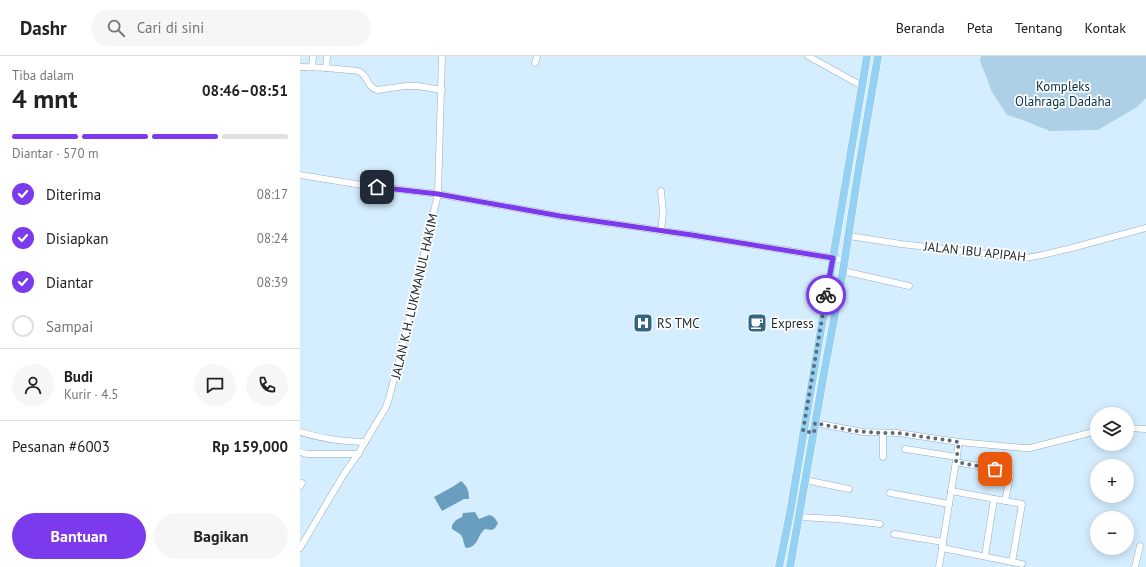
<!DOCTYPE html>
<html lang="id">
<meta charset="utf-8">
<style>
:root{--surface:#fff;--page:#f6f6f6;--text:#222;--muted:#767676;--line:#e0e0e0;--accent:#7c3aed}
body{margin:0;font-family:"PT Sans",sans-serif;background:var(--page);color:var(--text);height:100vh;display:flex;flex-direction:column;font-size:15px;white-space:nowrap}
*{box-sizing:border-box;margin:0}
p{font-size:13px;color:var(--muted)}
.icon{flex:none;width:22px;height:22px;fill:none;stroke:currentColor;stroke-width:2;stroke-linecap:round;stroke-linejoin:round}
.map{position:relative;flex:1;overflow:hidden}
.side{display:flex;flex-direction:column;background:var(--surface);width:300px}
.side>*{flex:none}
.tools{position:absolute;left:790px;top:351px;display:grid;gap:8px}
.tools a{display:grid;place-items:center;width:44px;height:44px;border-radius:50%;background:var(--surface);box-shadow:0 2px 10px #0003;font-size:20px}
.pin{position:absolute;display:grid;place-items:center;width:34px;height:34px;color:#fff;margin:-17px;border-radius:8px;box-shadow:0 2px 6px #0006}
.courier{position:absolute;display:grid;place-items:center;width:40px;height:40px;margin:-20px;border:3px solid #7c3aed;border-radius:50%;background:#fff;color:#222;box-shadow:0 1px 5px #0007}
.overview em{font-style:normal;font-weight:800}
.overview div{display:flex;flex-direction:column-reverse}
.overview{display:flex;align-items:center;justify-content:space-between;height:68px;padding:0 12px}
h1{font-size:26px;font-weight:800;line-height:30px}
.bar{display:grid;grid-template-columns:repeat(4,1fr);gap:6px 4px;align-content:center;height:48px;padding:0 12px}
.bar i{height:5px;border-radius:3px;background:var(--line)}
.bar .active{background:var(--accent)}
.bar p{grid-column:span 4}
.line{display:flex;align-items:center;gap:10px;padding:0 12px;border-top:1px solid var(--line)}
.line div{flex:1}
.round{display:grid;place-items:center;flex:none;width:42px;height:42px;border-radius:21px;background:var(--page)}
ol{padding:0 12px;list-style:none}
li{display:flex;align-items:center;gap:12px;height:44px}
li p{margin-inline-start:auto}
li .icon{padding:4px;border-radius:50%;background:var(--accent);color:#fff;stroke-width:4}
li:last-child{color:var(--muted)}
li i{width:22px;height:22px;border:2px solid var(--line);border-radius:50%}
.action{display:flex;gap:8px;margin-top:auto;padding:8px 12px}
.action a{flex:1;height:46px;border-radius:24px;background:var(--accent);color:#fff;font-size:16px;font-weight:800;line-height:46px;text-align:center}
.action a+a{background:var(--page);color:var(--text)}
header{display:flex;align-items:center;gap:24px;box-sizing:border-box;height:56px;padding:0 20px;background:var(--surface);border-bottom:1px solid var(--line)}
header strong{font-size:19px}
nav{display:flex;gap:22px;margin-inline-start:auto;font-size:14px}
.search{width:280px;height:36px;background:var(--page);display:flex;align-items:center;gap:10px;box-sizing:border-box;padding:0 14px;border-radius:22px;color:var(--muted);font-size:15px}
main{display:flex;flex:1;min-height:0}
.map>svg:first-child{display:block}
.green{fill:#add0e6}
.water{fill:#699ebf}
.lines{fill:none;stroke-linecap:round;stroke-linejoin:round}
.minor-casing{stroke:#95acbc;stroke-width:7}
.major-casing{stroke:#fff;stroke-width:9}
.minor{stroke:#fff;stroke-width:6}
.major{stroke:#95d1f3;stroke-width:8}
.done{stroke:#5d6b75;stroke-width:4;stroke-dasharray:0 7.2}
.route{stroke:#7c3aed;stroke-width:5}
.labels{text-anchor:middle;stroke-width:3.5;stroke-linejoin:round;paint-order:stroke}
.park-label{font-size:13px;fill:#002f46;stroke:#fff}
.street-label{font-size:13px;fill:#1c252b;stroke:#fff}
.poi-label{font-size:13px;fill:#1c252b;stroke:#fff;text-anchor:start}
</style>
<header>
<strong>Dashr</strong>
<div class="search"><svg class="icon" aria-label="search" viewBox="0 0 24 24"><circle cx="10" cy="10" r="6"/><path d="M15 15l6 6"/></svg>Cari di sini</div>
<nav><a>Beranda</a><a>Peta</a><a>Tentang</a><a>Kontak</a></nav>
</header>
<main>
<section class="side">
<div class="overview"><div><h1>4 mnt</h1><p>Tiba dalam</p></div><em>08:46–08:51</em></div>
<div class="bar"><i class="active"></i><i class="active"></i><i class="active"></i><i></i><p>Diantar · 570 m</p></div>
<ol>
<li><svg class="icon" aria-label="check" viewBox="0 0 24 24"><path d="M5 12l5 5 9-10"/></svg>Diterima<p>08:17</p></li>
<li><svg class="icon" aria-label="check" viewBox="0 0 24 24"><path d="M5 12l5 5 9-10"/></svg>Disiapkan<p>08:24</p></li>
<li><svg class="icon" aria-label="check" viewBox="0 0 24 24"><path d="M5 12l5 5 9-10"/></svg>Diantar<p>08:39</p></li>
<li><i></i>Sampai</li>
</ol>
<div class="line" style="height:72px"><a class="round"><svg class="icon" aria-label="person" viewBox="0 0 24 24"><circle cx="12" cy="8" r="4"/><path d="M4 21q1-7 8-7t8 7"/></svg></a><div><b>Budi</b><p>Kurir · 4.5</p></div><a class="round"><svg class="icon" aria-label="chat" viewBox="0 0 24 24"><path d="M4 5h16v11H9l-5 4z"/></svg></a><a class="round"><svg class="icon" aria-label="phone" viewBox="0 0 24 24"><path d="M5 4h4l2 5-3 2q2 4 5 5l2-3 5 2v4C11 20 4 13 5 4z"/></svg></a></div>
<div class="line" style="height:52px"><div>Pesanan #6003</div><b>Rp 159,000</b></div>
<div class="action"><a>Bantuan</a><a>Bagikan</a></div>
</section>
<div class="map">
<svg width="846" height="511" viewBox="0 0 846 511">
<rect width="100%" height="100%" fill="#d5eeff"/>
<path class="green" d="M681 0H846V42L837 51 798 74 750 75 720 63 707 59 692 36 680 5Z"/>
<g class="water">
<path d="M161 425C167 430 169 434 169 443H164L142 455 134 441 154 430Z"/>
<path d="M175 456 179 463C189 460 191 455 198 467L195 472 192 474 185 473C177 479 179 491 166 492 163 488 164 483 161 479 159 477 155 475 152 473V469L156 464 162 461 163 457Z"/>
</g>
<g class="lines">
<g class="minor-casing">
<g id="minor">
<path d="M508 0 562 30"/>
<path d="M235 7 237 0"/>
<path d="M0 11C16 11 32 12 48 14 51 14 57 14 60 16 68 20 67 31 77 34L106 30H118L142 34"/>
<path d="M12 11 13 0"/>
<path d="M26 12 27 0"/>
<path d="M0 119 62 129 138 138 260 160 392 179 533 202 545 205"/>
<path d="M361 135 363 157 361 175"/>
<path d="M549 180 601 188 722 202C738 201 753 196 768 193 794 186 820 179 846 172"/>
<path d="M543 215 609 230"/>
<path d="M515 367 563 376 598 377 659 386 724 392H730L797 375"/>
<path d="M827 372 846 373"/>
<path d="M0 376C24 383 40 385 65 386"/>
<path d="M605 393 657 401"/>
<path d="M0 396 7 398H58"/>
<path d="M583 401V377"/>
<path d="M656 406 709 416 710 420 705 445"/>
<path d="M505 424 549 433"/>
<path d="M0 430 2 427"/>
<path d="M651 435 722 448 712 506"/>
<path d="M590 437 649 448"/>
<path d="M499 461 537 463 580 468"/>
<path d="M594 478 643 486"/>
<path d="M0 492 44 418 58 398 65 386 86 351 89 342 97 312 138 138 142 0"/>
<path d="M642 492 722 508"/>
<path d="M685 500 694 443"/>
<path d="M639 511 659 386"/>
<path d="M835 511 840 490"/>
</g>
</g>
<g class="major-casing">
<g id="major">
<path d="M479 511 490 457 567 0"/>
<path d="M490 511 524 317 543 215 558 117 578 0"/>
</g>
</g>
<use href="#minor" class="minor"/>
<use href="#major" class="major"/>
</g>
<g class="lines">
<path class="done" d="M526 239 503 375 514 377 515 367 555 375 583 377H598L659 386 656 406 695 413"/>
<path class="route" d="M77 131 138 138 260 160 392 179 533 202 526 239"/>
</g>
<defs>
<g id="hospital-square" transform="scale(1)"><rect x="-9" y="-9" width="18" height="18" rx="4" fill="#346684" stroke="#fff"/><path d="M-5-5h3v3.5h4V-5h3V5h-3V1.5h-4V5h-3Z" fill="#fff"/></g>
<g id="cafe-square" transform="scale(1)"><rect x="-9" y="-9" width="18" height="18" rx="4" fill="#346684" stroke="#fff"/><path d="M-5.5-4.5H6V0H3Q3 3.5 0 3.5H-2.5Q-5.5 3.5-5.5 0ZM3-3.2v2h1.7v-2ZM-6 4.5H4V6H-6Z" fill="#fff"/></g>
</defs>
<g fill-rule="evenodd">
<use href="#hospital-square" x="343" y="267"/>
<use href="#cafe-square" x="457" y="267"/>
</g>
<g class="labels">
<g class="park-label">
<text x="763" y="35">Kompleks<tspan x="763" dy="15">Olahraga Dadaha</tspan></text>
</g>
<g class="street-label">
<text transform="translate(675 195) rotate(6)" y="5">JALAN IBU APIPAH</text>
<text transform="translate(114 240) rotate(-77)" y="5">JALAN K.H. LUKMANUL HAKIM</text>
</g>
<g class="poi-label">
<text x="357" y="272">RS TMC</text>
<text x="471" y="272">Express</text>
</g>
</g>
</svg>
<div class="tools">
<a><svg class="icon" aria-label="layers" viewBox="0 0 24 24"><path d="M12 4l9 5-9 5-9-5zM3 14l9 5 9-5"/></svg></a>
<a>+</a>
<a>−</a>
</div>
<div class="pin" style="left:695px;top:413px;background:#ea580c"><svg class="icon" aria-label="bag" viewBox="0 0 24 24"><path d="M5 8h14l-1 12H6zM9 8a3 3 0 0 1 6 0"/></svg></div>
<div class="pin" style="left:77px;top:131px;background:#1f2937"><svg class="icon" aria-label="home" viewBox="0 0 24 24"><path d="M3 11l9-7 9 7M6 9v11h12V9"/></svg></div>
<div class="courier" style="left:526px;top:239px"><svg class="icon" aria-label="bike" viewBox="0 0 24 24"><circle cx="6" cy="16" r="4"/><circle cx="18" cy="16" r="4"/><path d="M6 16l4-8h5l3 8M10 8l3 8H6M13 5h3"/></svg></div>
</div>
</main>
